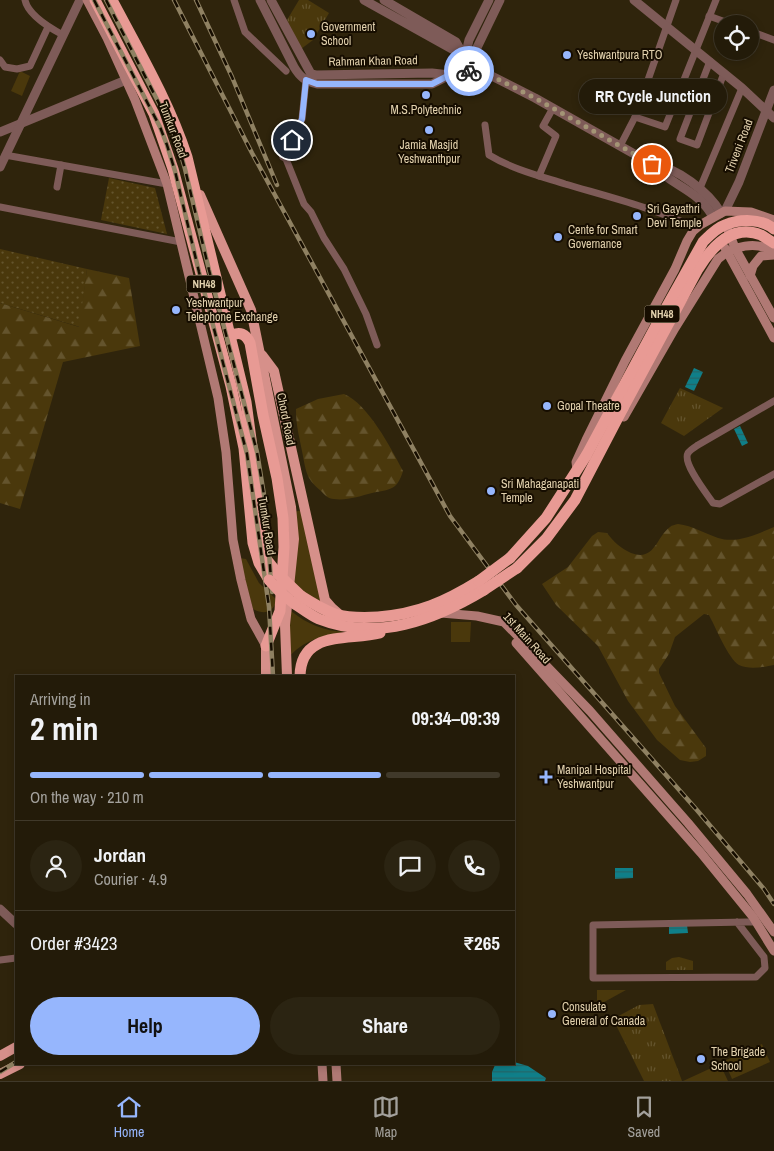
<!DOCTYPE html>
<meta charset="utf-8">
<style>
:root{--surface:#231b09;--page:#2b2412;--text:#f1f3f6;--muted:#a3a19c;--line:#40392a;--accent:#96b6fd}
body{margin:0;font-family:"Archivo Narrow",sans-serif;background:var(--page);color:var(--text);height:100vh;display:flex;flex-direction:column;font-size:19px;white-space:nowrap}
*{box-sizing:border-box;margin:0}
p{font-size:16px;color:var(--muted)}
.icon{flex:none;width:28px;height:28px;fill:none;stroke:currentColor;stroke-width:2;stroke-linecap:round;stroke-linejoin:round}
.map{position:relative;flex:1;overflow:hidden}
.panel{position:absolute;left:15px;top:675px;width:500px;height:390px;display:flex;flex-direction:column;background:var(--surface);border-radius:0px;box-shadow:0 2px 8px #0003,0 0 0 1px var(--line)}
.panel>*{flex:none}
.buttons{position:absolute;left:714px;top:15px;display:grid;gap:10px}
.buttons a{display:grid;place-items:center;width:45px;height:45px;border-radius:50%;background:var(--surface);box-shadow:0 2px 8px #0003,0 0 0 1px var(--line);font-size:25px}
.pin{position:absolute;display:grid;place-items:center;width:42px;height:42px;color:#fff;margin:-21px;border:2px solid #fff;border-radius:50%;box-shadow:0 1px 5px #0007}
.courier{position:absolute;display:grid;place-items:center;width:50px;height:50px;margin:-25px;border:4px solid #96b6fd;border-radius:50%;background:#fff;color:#222;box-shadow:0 1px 6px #0007}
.bubble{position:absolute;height:35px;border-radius:18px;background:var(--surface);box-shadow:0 2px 8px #0003,0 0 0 1px var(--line);font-size:16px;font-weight:700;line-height:35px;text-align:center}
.headline em{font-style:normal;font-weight:700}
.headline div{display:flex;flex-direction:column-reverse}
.headline{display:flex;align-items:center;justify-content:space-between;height:85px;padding:0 15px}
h1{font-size:32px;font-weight:700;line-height:38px}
.bar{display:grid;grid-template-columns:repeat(4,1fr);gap:8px 5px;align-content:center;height:60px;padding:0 15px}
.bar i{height:6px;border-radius:4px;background:var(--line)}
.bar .current{background:var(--accent)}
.bar p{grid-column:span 4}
.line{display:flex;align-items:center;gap:12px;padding:0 15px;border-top:1px solid var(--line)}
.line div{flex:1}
.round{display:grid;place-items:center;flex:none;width:52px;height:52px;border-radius:26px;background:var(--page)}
.action{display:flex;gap:10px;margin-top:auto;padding:10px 15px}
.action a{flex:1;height:58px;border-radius:30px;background:var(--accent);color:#111;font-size:20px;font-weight:700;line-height:58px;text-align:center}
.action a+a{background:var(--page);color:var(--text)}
.dock{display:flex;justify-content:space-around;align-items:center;height:70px;border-top:1px solid var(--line);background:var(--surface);font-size:14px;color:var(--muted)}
.dock a{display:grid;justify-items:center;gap:2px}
.dock .current{color:var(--accent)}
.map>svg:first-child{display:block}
.grass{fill:url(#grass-dots)}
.forest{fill:url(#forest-firs)}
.park{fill:url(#park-tufts)}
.garden{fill:#4a380c}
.water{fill:url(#water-rules)}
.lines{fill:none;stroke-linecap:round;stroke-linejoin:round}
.minor{stroke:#7e5b58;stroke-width:7}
.tertiary{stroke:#7e5b58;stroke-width:9}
.secondary{stroke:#b07974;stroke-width:9}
.primary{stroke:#d6908a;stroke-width:10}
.trunk{stroke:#e89a94;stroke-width:11}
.rail-casing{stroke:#8f8162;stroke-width:4.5}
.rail{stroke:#160d00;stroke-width:2.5;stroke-dasharray:8;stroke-linecap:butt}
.trunk-bridge{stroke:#e89a94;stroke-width:11}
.done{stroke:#a39475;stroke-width:5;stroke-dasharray:0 9}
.route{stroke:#96b6fd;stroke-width:6}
.poi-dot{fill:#96b6fd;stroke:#160d00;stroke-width:2}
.labels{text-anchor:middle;stroke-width:4;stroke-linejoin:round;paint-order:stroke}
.shield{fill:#160d00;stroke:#a59679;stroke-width:1}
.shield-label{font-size:11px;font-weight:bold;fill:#e2d1ad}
.poi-label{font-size:12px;fill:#e2d1ad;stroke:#160d00;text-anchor:start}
.street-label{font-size:12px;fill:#e2d1ad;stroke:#160d00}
</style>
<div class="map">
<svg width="774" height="1081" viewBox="0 0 774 1081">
<defs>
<pattern id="grass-dots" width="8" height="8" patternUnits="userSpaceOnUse" patternTransform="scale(1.25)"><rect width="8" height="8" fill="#4a380c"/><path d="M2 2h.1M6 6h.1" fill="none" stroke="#64542d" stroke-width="1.8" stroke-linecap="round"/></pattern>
<pattern id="forest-firs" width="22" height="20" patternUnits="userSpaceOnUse" patternTransform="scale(1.25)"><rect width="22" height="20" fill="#4a380c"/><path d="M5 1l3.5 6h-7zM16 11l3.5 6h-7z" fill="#64542d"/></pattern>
<pattern id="park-tufts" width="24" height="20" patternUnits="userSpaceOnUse" patternTransform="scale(1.25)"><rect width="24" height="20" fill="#4a380c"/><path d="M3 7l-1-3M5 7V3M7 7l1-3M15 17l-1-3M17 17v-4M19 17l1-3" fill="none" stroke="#64542d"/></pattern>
<pattern id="water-rules" width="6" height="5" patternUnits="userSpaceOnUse" patternTransform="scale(1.25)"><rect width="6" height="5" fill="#0f7f89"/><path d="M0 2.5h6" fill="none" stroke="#246567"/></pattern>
</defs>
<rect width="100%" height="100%" fill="#2f240c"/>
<g class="grass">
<path d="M109 178 155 188 167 234 101 220Z"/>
<path d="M0 249 87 269 80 327 0 303Z"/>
</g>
<g class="forest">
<path d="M87 269 129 278 140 346 63 362 20 509 0 503V303L79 327Z"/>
<path d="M344 394C368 404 391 448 403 471 397 491 390 489 372 493 360 496 346 501 334 499 328 499 325 495 321 491 305 478 306 470 302 451 299 435 296 426 296 409L318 399Z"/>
<path d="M678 524C693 526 704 533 718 538 737 544 757 534 774 527V665C764 667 749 670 739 665 728 658 716 628 709 615L704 614 675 637 669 654 659 669V673L675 706 706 748V756L698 761 690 762 680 760 657 740 628 701 598 646 556 605 542 584 568 567 592 536 598 532 607 533C614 542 620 548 631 553 655 562 656 537 670 527 672 525 675 525 678 524Z"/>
</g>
<g class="park">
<path d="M299 0H308L329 13 313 40 301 49 287 20Z"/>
<path d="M680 388 723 408 684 436 661 423Z"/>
<path d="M679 957 693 961V970H666V962L672 958Z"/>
<path d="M653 1004 682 1081H644L613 1019 639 1005Z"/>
</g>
<g class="garden">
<path d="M20 71 30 76 22 96 11 91Z"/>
<path d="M302 510 324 603 313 598 292 583 294 512Z"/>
<path d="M239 558 246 559 259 583 277 600C273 613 264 615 253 609Z"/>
<path d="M291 611C307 624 324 631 345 632 322 636 303 640 288 658Z"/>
<path d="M451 622H471L470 642H451Z"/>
<path d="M597 990H626L597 1006Z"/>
<path d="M762 1044 770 1062 732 1079 724 1061Z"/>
<path d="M720 1064 728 1081H683Z"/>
</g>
<g class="water">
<path d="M694 368 703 372 694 391 685 387Z"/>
<path d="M740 426 748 443 742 446 734 429Z"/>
<path d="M615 868H633V878L615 879Z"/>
<path d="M669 925H687L688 933 669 934Z"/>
<path d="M514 1062 528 1066 546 1078 545 1081H492V1072L495 1065 514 1064Z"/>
</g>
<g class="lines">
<g class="minor">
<path d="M25 0C28 15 50 28 63 35"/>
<path d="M234 0 245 32 286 71"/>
<path d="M709 16 731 24"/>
<path d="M750 31 774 40"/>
<path d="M0 60 5 67 17 69 30 66 48 27"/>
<path d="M710 61 680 139 697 145 724 73"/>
<path d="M635 117 665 127 716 0"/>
<path d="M485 125 489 155C512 169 540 176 565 184 609 197 654 208 696 228"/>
<path d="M620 146 635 117 676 0"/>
<path d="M284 154 304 204 311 212 324 238 344 269 366 314 377 345"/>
<path d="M5 155 167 184"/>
<path d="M283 157 302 119 306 80"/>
<path d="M539 176 556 136 543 126 553 108"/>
<path d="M57 187 61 165"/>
<path d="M700 188 742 88"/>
<path d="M0 207 181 242"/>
<path d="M774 401 698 445C695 447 690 450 688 453 682 463 707 494 713 503L720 504 774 474"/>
<path d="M737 922 764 957 765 968 756 977 593 978V925L746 922H756"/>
<path d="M0 960 16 958"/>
</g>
<g class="tertiary">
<path d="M260 0 294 67C300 77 305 81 317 84H432L450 75"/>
<path d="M271 0 311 74 316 75 432 73 450 75 459 70"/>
<path d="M364 0 452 49H460L456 42 384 0"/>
<path d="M634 0 742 88 774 118"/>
<path d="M465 57 469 40 489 0"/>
<circle cx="465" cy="65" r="8"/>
<path d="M471 60 500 0"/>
<path d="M472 66 535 98 652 164C676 167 709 192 721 213"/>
<path d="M0 132 131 78"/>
<path d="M652 164C671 186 698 189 713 217"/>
<path d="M0 167 80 0"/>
<path d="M725 211 739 182 774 90"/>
<path d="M0 909 16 924"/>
</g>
<g class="secondary">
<path d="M87 0 107 38 135 100 167 184 218 398 226 452 233 540 241 580 251 619 266 646"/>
<path d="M728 230 735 248 774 318"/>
<path d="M725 248 774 338"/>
<path d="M750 276 753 266 761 256 774 255"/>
<path d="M624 417 675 328 718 259C733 246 756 240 774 252"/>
<path d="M577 470 576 462 586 440 625 361 675 269 687 241 693 231 700 225 725 211 751 212 774 220"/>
<path d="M441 613 477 616 504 622 590 711 688 823 747 894 774 932"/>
<path d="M516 643 701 853 753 917 774 951"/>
<path d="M322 1064 323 1081"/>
<path d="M336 1064 337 1081"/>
</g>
<g class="primary">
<path d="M200 195 251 310 291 507 294 539 285 625 287 676"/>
<path d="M262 355 274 371 325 600 332 608 340 615"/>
<path d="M266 646V676"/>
<path d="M0 1056 16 1047"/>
<path d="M0 1074 20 1064"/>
</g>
<g class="trunk">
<path d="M95 0 154 114 173 169 231 386 244 448 253 543 259 563 269 580"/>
<path d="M112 0C139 51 169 102 187 157L246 402 255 469 262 549 266 559 278 574"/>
<path d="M230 336C240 331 246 334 250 343L263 415 277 478 283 518 284 547 280 611 266 646"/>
<path d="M510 558 546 518 586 456"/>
<path d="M517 568 546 539 575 500 623 408"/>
<path d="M301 596C312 603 323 610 335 614 349 618 363 618 378 617 418 614 445 602 479 581"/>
<path d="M295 604C303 609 310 615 319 619 377 642 434 620 484 590"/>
<path d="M300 676C301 630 347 641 380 633"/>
</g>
<g class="rail-casing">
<g id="rail">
<path d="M94 0 160 127 167 145 175 171 199 272 247 454 269 607 273 676"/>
<path d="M106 0 169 123 177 141 185 169 209 270 257 452 265 501 272 592"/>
<path d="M174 0 252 153 450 516 516 605 696 809 764 889 774 904"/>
<path d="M196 0 232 77 277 185"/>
<path d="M0 1072 16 1062"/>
</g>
</g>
<use href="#rail" class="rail"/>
<g class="trunk-bridge">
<path d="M623 408 698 269C711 248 732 223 761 235 765 237 770 241 774 243"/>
<path d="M586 456 658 322 703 242C709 236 716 228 725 225 739 219 761 218 774 229"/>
<path d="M278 574 301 596"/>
<path d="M269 580 282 594 295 604"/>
<path d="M479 581 510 558"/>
<path d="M484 590 517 568"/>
</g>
</g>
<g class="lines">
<path class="done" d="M469 71 472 66 535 98 652 164"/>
<path class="route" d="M292 140 302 119 306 80 317 84H432L459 70 462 72 469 71"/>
</g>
<g class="poi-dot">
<circle cx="311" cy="34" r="5"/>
<circle cx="567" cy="55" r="5"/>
<circle cx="426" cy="95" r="5"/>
<circle cx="429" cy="130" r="5"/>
<circle cx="637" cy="216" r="5"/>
<circle cx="558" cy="237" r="5"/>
<circle cx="176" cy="310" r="5"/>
<circle cx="547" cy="406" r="5"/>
<circle cx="491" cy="491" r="5"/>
<path d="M543.5 769.5h5v5h5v5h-5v5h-5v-5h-5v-5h5z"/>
<circle cx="552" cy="1014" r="5"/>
<circle cx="701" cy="1059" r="5"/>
</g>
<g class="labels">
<g class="shield">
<rect x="186.5" y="275.5" width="35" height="17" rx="4"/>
<rect x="644.5" y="305.5" width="35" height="17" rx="4"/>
</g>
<g class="shield-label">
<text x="204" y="288">NH48</text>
<text x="662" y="318">NH48</text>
</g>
<g class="poi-label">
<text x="321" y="31">Government<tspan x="321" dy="14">School</tspan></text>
<text x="577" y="59">Yeshwantpura RTO</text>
<text x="426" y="114" text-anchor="middle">M.S.Polytechnic</text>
<text x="429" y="149" text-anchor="middle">Jamia Masjid<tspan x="429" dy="14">Yeshwanthpur</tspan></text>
<text x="647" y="213">Sri Gayathri<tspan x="647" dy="14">Devi Temple</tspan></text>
<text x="568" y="234">Cente for Smart<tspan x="568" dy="14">Governance</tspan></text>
<text x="186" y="307">Yeshwantpur<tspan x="186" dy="14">Telephone Exchange</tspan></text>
<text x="557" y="410">Gopal Theatre</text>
<text x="501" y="488">Sri Mahaganapati<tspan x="501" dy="14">Temple</tspan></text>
<text x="557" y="774">Manipal Hospital<tspan x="557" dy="14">Yeshwantpur</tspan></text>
<text x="562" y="1011">Consulate<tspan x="562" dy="14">General of Canada</tspan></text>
<text x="711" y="1056">The Brigade<tspan x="711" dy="14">School</tspan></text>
</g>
<g class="street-label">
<text transform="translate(373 61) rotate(-1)" y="4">Rahman Khan Road</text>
<text transform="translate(173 130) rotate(69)" y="4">Tumkur Road</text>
<text transform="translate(739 146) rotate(-69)" y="4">Triveni Road</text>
<text transform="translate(286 419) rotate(79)" y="4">Chord Road</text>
<text transform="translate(267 526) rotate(81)" y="4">Tumkur Road</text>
<text transform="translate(527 638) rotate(48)" y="4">1st Main Road</text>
</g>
</g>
</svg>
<div class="buttons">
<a><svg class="icon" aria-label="locate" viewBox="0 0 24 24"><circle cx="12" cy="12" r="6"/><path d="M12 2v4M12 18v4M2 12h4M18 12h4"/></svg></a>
</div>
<div class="pin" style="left:652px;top:164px;background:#ea580c"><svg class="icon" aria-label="bag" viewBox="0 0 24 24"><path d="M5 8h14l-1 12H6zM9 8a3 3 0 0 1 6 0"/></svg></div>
<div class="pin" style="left:292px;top:140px;background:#1f2937"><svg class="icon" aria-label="home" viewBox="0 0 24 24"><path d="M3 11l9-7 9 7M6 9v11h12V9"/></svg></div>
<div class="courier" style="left:469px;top:71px"><svg class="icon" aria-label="bike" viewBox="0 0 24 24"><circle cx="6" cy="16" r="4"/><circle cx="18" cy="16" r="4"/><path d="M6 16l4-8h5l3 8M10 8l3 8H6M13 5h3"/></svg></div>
<div class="bubble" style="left:579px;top:79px;width:148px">RR Cycle Junction</div>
<section class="panel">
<div class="headline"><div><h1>2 min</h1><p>Arriving in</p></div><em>09:34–09:39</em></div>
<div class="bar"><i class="current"></i><i class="current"></i><i class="current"></i><i></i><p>On the way · 210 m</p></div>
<div class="line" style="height:90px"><a class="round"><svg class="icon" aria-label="person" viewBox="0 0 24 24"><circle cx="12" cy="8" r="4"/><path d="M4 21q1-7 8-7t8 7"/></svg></a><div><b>Jordan</b><p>Courier · 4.9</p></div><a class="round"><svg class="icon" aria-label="chat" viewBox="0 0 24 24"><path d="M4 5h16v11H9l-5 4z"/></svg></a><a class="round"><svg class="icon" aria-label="phone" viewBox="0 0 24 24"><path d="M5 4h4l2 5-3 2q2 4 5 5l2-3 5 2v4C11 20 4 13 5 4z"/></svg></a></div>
<div class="line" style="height:65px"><div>Order #3423</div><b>₹265</b></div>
<div class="action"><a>Help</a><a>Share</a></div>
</section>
</div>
<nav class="dock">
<a class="current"><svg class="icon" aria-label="home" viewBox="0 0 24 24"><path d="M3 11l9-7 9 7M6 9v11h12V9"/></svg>Home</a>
<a><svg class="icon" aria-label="map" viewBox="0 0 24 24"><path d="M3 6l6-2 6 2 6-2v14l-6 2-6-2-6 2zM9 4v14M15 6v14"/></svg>Map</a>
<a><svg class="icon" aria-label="saved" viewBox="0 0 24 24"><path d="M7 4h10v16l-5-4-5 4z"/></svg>Saved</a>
</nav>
